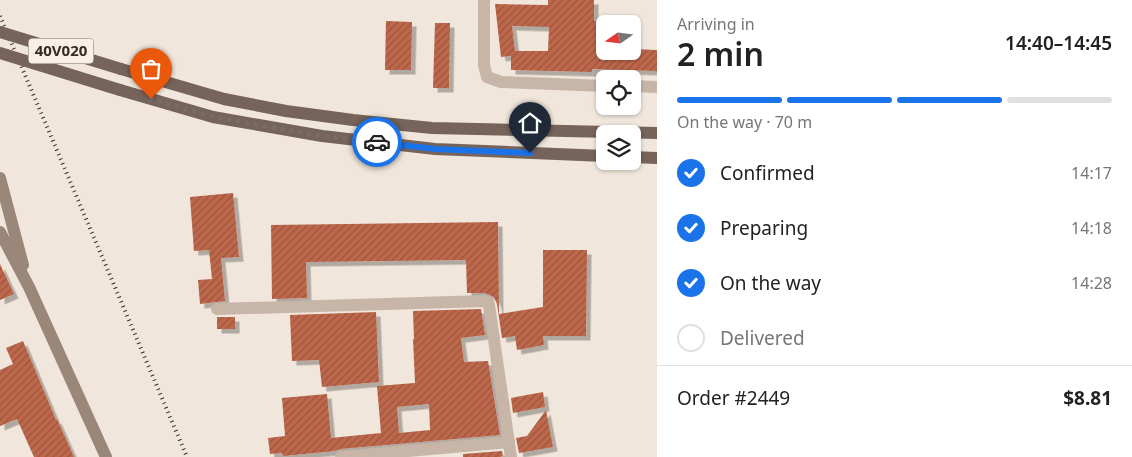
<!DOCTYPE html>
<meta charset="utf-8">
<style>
:root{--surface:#fff;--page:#f6f6f6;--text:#222;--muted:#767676;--line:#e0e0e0;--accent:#1a73e8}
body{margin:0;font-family:"Noto Sans",sans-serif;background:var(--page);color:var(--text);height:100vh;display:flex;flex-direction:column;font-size:19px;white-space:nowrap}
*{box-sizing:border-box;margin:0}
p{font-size:16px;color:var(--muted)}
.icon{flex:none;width:28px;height:28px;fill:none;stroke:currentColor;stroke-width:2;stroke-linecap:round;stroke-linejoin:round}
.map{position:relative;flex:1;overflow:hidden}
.side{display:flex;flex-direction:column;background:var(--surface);width:475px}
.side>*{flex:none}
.needle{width:32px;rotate:256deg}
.fabs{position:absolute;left:596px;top:15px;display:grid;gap:10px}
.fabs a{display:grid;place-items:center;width:45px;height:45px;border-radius:8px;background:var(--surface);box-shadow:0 1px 4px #0004;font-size:25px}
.pin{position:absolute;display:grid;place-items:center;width:42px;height:42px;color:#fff;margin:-51px -21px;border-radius:50% 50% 50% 0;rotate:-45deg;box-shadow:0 0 5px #0007}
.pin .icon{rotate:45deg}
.courier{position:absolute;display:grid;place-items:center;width:50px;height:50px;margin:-25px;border:4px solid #1a73e8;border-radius:50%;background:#fff;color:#222;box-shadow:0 1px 6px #0007}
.summary em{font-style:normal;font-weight:600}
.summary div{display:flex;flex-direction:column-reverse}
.summary{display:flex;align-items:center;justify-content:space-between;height:85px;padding:0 20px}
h1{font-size:32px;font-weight:600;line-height:38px}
.bar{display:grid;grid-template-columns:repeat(4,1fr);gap:8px 5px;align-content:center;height:60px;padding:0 20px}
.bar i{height:6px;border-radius:4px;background:var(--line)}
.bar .current{background:var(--accent)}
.bar p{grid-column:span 4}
.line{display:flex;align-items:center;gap:12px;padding:0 20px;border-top:1px solid var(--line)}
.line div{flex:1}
ol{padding:0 20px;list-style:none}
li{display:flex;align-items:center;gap:15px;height:55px}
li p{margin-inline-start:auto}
li .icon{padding:5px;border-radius:50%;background:var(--accent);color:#fff;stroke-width:4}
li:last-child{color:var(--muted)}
li i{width:28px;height:28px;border:2px solid var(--line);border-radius:50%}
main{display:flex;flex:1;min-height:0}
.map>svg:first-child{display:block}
.building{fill:url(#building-hatch);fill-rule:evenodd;filter:url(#shadow)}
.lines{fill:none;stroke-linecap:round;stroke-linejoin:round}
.minor{stroke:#c7b6a8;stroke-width:12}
.secondary{stroke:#9b867a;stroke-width:12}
.primary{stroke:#76635a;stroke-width:12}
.rail{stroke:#352c28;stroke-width:4;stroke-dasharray:1 4;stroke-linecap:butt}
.primary-bridge{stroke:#76635a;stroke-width:12}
.done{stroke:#766d67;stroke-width:5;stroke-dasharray:0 9}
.route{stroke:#1a73e8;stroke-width:6}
.labels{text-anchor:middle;stroke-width:4.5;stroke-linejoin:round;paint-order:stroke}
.shield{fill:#f8f0e7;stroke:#706761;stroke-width:1}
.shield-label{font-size:15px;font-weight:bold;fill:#352c28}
</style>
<main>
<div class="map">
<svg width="657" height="457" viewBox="0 0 657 457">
<defs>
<pattern id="building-hatch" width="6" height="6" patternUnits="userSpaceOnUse" patternTransform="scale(1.25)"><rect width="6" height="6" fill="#be674b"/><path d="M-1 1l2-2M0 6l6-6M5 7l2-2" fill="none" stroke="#9b553e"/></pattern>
<filter id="shadow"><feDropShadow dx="4.5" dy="4.5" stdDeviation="0" flood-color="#0004"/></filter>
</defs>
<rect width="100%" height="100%" fill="#f0e6db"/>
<g class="building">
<path d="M548 0H594V21H605V51H632V49L657 50V71L592 69V72L511 70V56L501 57 495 4 548 5ZM512 26 549 27 548 51H515Z"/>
<path d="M386 21 412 22 411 70H385Z"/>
<path d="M435 23H450L449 88H433Z"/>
<path d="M233 193 239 257 221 258 225 301 200 304 198 280 212 279 209 250 194 251 190 197Z"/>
<path d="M498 222 499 314 543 307V250H587L586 336H543L544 345 517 350 515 336 502 338 497 304 494 297 485 293H467L466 260 306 262 307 298 272 299 271 225Z"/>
<path d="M0 264 14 294 0 300Z"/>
<path d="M481 309 485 335 461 338 464 362 488 361 500 435 340 449 335 451 283 456 282 453 270 454 268 438 285 436 282 398 327 394 331 438 381 433 377 386 415 383 413 339H414L413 311ZM429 404 430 430 399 433 397 407Z"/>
<path d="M376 312 379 382 322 387 319 360 292 361 290 315Z"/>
<rect x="217" y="317" width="18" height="12"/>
<path d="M23 341 56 420 57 419 74 457H34L17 419 0 426V370L13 364 6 348Z"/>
<path d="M543 392 545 407 513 413 511 398Z"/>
<path d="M546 410 553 447 519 453 516 438 527 436Z"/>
<path d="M502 451 503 456 500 457H463V454Z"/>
</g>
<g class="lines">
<g class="minor">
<path d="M484 0V65L487 77 501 82 605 86"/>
<path d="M632 86 657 87"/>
<path d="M217 309 485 301 488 302 489 305 511 457"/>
<path d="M341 457 509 442"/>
</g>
<g class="secondary">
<path d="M0 178 23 265"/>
<path d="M0 232 29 287 106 457"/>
</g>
<g class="primary">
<path d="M121 69 224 99 286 111 353 120 432 128 657 133"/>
<path d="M120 90 213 117 322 136 435 149 605 156"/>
<path d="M632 157 657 158"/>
</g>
<path class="rail" d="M0 16 187 457"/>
<g class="primary-bridge">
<path d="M0 32 121 69"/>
<path d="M0 53 120 90"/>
</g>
</g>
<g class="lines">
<path class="done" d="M151 99 213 117 322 136 377 142"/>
<path class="route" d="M377 142 435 149 530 153"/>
</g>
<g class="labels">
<rect class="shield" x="28.5" y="38.5" width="65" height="25" rx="4"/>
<g class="shield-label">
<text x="61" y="56">40V020</text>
</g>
</g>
</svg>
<div class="fabs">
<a><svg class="needle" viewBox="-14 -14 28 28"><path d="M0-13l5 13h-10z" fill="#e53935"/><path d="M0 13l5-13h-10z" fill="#767676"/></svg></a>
<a><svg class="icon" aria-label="locate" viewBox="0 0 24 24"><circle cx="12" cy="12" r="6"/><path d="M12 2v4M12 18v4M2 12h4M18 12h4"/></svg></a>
<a><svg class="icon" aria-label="layers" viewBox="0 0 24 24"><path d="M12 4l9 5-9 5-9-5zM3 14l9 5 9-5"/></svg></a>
</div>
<div class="pin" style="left:151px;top:99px;background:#ea580c"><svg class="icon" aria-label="bag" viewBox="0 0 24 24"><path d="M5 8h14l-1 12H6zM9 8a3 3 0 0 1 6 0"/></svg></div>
<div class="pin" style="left:530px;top:153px;background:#1f2937"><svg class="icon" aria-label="home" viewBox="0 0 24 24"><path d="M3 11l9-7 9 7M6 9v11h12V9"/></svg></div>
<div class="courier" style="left:377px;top:142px"><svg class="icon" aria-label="car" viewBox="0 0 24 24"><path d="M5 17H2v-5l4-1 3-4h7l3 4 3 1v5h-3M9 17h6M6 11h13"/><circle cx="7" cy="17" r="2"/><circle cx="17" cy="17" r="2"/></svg></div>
</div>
<section class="side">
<div class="summary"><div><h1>2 min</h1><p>Arriving in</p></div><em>14:40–14:45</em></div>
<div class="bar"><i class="current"></i><i class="current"></i><i class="current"></i><i></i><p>On the way · 70 m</p></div>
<ol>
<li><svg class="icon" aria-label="check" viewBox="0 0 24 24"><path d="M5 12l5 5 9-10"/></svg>Confirmed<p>14:17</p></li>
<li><svg class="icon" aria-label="check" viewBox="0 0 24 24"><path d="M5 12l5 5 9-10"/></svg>Preparing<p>14:18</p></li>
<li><svg class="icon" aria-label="check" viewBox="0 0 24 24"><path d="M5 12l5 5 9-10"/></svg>On the way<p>14:28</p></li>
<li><i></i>Delivered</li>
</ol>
<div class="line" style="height:65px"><div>Order #2449</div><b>$8.81</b></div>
</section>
</main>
